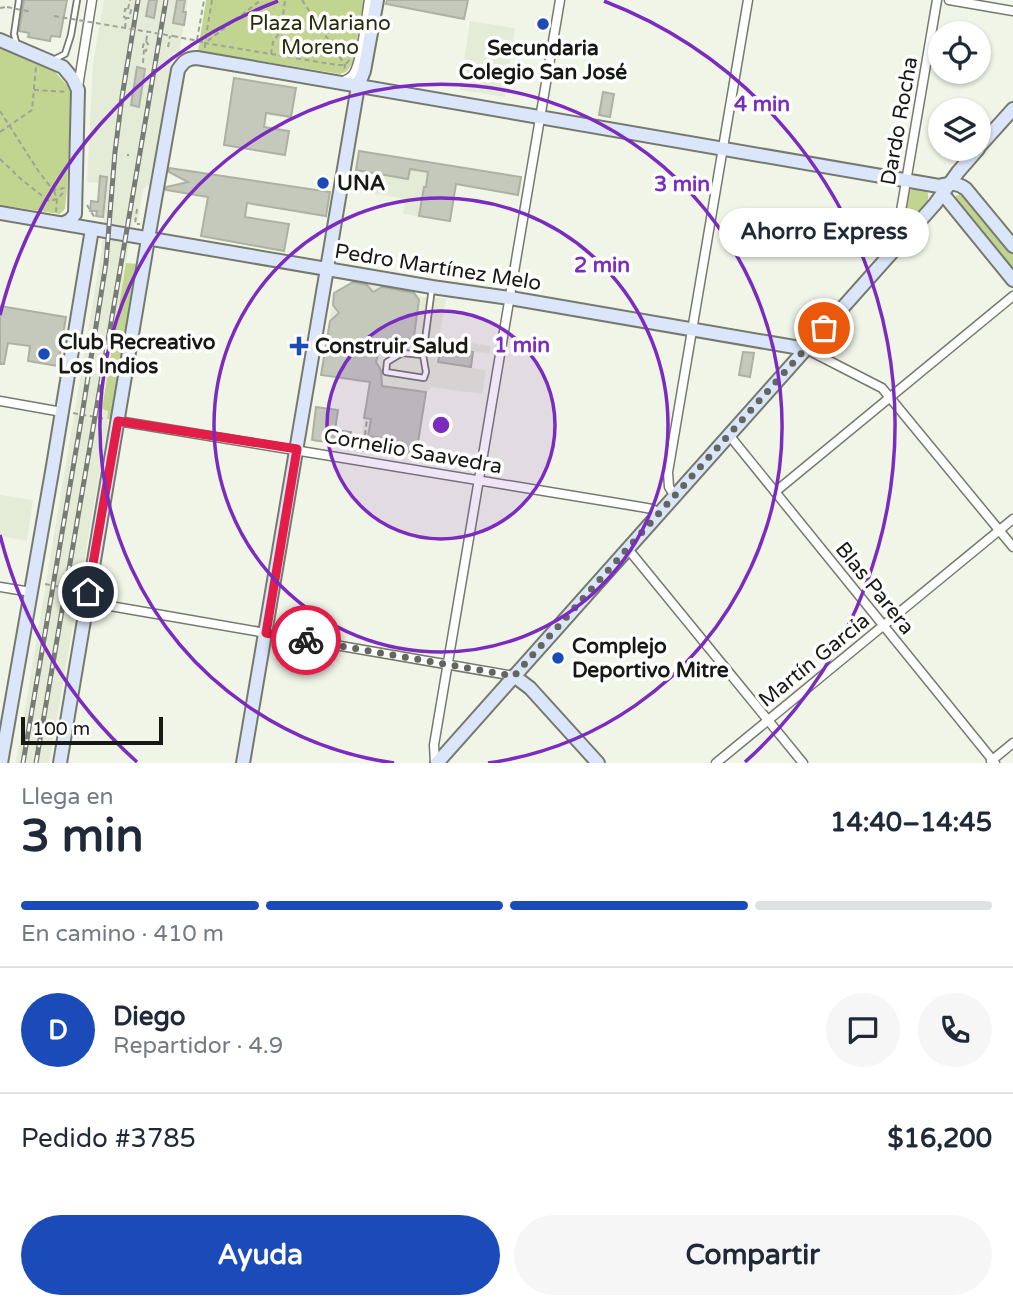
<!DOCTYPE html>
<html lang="es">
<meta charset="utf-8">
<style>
:root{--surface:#fff;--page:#f6f6f7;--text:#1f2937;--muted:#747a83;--line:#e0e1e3;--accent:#1b4bb8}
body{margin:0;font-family:"Varela Round",sans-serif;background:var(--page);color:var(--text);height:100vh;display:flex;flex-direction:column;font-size:26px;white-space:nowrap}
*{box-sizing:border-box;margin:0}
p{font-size:23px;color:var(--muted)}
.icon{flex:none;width:38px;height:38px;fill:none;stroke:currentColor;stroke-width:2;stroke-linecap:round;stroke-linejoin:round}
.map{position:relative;height:763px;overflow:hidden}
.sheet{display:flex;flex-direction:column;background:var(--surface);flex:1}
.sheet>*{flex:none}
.tools{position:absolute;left:928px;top:21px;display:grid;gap:14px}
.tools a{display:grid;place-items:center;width:63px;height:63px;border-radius:50%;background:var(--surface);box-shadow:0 2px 5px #0004;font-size:35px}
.scale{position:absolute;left:21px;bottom:18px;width:142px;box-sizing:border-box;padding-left:7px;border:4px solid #171914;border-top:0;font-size:19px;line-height:24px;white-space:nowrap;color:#171914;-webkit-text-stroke:5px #fff;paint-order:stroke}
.pin{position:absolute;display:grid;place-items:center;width:60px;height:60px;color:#fff;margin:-30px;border:4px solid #fff;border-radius:50%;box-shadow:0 2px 7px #0007}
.courier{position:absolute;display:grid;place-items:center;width:70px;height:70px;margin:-35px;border:5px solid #e11d48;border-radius:50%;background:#fff;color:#222;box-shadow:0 2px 9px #0007}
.bubble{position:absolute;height:49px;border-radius:24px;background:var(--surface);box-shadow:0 2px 5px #0004;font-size:23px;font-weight:700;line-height:49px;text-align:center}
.head em{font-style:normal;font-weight:700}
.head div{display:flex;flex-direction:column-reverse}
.head{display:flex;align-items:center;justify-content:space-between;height:119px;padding:0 21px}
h1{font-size:46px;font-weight:700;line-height:52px}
.bar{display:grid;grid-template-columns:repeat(4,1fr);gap:10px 7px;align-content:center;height:84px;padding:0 21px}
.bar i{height:9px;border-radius:5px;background:var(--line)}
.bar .current{background:var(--accent)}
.bar p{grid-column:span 4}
.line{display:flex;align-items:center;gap:18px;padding:0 21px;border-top:2px solid var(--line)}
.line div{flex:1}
.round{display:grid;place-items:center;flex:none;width:74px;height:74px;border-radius:37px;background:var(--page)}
.action{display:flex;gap:14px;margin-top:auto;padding:14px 21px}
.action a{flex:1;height:80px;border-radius:42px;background:var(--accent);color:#fff;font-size:28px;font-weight:700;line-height:80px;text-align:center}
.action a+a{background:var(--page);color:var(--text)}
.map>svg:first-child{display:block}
.built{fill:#e4ebd6}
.green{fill:#c2d590}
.building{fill:#c4c9bc;stroke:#adb1a4;stroke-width:2}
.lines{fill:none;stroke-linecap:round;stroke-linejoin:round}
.lane-casing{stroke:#767a6e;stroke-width:8}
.street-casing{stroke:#767a6e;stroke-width:11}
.secondary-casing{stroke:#767a6e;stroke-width:16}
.path{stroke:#9fa298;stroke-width:2;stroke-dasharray:5 3.5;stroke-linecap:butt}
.lane{stroke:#fff;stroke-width:4.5}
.street{stroke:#fff;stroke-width:8}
.secondary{stroke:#dce6fa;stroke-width:12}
.rail-casing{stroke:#787b73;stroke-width:5}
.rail{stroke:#fff;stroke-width:2.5;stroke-dasharray:8;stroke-linecap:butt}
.path-bridge{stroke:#9fa298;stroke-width:2;stroke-dasharray:5 3.5;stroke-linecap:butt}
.done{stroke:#63665e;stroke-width:7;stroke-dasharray:0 12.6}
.route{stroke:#e11d48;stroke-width:9}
.ring{fill:none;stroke:#7b2cbf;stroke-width:3.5}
.poi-dot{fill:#1b4bb8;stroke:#fff;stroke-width:2.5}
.labels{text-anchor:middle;stroke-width:7;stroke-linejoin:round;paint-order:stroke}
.park-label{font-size:21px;fill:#262f07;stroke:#fff}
.poi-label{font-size:21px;font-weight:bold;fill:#171914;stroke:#fff;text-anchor:start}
.street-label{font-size:21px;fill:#171914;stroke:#fff}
.centre{fill:#7b2cbf;stroke:#fff;stroke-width:3.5}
.ring-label{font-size:21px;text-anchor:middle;font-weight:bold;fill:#7b2cbf;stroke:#fff;stroke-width:7;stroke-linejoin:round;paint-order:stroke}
</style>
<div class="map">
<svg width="1013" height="763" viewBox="0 0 1013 763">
<rect width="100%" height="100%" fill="#f1f5e8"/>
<g class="built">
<path d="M104 0H188L179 53H173L149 185 143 189 138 220H133L102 408 108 410 107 419 108 424 49 763H16L102 248 104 224V212L99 211V183L87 182 93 63Z"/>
<path d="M470 21 515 28 505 97 460 90Z"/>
<path d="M359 151 521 177 518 195 456 185 450 221 403 214 405 199 352 190Z"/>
<path d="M354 281 413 292 421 297H431L446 299 439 338 491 346 489 354 438 347 436 362 486 370 482 394 430 387V389L425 392 416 455 360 446 370 382 321 375 334 293Z"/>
<path d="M0 495 33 500 27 541 0 536Z"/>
</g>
<g class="green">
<path d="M206 0H364L353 63 346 72 340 74 198 51Z"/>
<path d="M0 47 55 72 69 87 71 97 67 188 65 209 60 214 0 205Z"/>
<path d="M915 188 927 190C932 205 920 213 910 224H905L903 222 909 191Z"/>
<path d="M962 193 1013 253V274L954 200 956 196Z"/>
<path d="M126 263 139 264 113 420 107 419 108 411 102 409Z"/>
</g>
<g class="building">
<path d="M24 0H67L60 37 51 36 50 41 28 37 29 33 19 31Z"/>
<path d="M149 0H157L154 18 146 16Z"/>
<path d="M177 0H185L183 12H186L184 25 173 23Z"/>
<path d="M387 0H468L464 19 386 4Z"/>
<path d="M137 67 145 69 139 107 131 105Z"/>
<path d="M234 78 296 88 291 117 266 113 264 127 289 131 285 155 224 145Z"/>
<path d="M603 92 614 94 610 117 599 115Z"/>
<path d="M359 151 521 177 518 195 456 184 450 221 419 216 424 187H426L428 172 410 169 408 179 356 170Z"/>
<path d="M169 168 330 192 326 216 247 203 245 217 289 224 284 251 201 236 208 197 166 190V187L188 182 169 172Z"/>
<path d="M100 176 107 177 103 217 96 216 97 211H90L91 201 98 202Z"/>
<path d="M353 282 367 285 373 292 382 287 414 293 419 300 414 336 407 341H399L378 355 376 362 381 370 382 386 426 392 416 455 382 450 384 438 368 436 371 419 364 418 370 382 321 375 330 321 339 313 333 305 334 293Z"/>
<path d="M0 306 66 317 58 366 28 361 30 346 8 343 4 364H0Z"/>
<path d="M441 347 473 352 471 367 438 362Z"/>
<path d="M743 352 754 353 750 377 739 375Z"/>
<path d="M316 407 338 410 335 430 351 432 350 435 361 437 359 447 312 440Z"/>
</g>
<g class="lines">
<g class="lane-casing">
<g id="lane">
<path d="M16 42 14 34 19 0"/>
<path d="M53 60 65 54 71 35 77 0"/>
<path d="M423 355 426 372 424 378 386 372 387 362 402 353 423 355 432 288"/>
</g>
</g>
<g class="street-casing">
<g id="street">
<path d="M949 0 1013 11"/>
<path d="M341 82C346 80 351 78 354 73 362 60 366 17 369 0"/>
<path d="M78 87 92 0"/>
<path d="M895 246 937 0"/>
<path d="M806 349 882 388 1013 547"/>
<path d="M0 401 62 412"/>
<path d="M118 421 641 507 652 509 660 514"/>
<path d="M729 435 995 763"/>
<path d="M775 492 1013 296"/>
<path d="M675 496 669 487 668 472 748 0"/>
<path d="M628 549 803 763"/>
<path d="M0 587 31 592"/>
<path d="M87 602 514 676"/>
<path d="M991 761 1013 743"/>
<path d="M435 763 434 745 560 0"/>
<path d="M716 763 1013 519"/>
</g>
</g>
<g class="secondary-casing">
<g id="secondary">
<path d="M0 40 63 67 73 79 78 90 75 214 70 220 64 223"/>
<path d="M978 148 1013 109"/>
<path d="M943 194 1013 280"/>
<path d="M0 213 432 287 510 298 806 349"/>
<path d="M514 676 530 688 598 763"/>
<path d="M1 763 53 466 92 229"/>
<path d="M60 763 148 239 178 70C183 62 187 58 197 58L939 186C949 183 957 182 966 189L1013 246"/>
<path d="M243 763 358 86 364 71 377 0"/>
<path d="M437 763 935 204 958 172 978 149"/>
</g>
</g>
<g class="path">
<path d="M212 0 205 43 337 65H345L350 59"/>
<path d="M302 0 345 65 344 71"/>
<path d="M0 8 7 7"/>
<path d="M128 9 130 0"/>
<path d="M125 28 126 18H129L131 10 125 9 124 17 126 18"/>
<path d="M173 36 203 42"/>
<path d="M197 40 204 0"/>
<path d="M146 41 148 44 146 51 142 50 144 43 146 41 148 32"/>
<path d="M168 47 170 36"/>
<path d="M205 48V43L261 0"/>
<path d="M271 54 273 42 280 32"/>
<path d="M282 56 285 42 281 31 285 0"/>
<path d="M143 63 144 50"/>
<path d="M34 90 67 92"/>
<path d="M0 111 39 172 53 190 65 188"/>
<path d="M0 132 32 110 36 66"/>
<path d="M128 156V154"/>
<path d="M0 159 22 180 49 201 57 199 64 192"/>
<path d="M54 191 57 199 56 212"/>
<path d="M87 205 95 218"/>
<path d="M137 209 135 224H140"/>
<path d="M73 413 106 419"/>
<path d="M363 452 367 419"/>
<path d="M45 584 77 590"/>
</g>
<use href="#lane" class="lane"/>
<use href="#street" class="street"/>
<use href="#secondary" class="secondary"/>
<g class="rail-casing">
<g id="rail">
<path d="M23 763 82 415 106 263 115 152 122 97 138 0"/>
<path d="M36 763 166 0"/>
</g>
</g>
<use href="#rail" class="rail"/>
<g class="path-bridge">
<path d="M7 7 32 12"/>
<path d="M54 16 173 36"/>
</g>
</g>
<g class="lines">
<path class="done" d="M306 640 514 676 824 328"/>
<path class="route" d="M88 592 118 421 297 449 266 633 306 640"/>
</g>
<circle cx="441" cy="425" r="114" fill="#7b2cbf" fill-opacity=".12"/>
<g class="ring">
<circle cx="441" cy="425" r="114"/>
<circle cx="441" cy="425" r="227"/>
<path d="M394 763A341 341 0 1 1 488 763"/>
<path d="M137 762A454 454 0 0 1 0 535M0 315A454 454 0 0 1 278 1M604 1A454 454 0 0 1 745 762"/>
</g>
<g class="poi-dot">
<circle cx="543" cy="24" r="7"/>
<circle cx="323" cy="183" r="7"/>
<path d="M295.5 335.5h7v7h7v7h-7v7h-7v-7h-7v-7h7z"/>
<circle cx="44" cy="354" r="7"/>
<circle cx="558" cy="658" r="7"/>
</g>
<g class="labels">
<g class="park-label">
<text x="320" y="30">Plaza Mariano<tspan x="320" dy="24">Moreno</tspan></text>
</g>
<g class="poi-label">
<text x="543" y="55" text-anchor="middle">Secundaria<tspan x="543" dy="24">Colegio San José</tspan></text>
<text x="337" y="190">UNA</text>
<text x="58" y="349">Club Recreativo<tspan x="58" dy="24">Los Indios</tspan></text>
<text x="315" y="353">Construir Salud</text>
<text x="572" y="653">Complejo<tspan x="572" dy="24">Deportivo Mitre</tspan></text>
</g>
<g class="street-label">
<text transform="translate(899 121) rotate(-80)" y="7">Dardo Rocha</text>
<text transform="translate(438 267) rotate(9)" y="7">Pedro Martínez Melo</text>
<text transform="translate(413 451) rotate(10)" y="7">Cornelio Saavedra</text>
<text transform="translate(875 588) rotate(51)" y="7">Blas Parera</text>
<text transform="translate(814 660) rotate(-39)" y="7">Martín García</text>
</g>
</g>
<circle cx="441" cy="425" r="10" class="centre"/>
<g class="ring-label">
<text x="762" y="111">4 min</text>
<text x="682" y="191">3 min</text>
<text x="602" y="272">2 min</text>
<text x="522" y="352">1 min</text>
</g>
</svg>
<div class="tools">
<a><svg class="icon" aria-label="locate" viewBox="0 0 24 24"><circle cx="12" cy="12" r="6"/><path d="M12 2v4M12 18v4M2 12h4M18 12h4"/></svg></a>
<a><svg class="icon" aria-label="layers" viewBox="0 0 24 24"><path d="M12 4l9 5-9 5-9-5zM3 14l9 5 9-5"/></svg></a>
</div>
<div class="scale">100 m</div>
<div class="pin" style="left:824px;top:328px;background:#ea580c"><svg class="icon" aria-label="bag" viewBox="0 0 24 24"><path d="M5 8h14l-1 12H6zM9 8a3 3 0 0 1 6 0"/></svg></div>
<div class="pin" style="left:88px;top:592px;background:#1f2937"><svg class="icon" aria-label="home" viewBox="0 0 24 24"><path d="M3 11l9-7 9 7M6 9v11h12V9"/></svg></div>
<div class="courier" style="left:306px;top:640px"><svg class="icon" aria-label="bike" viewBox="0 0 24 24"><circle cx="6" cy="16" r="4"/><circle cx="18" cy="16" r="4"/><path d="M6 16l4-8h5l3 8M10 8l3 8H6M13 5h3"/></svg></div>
<div class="bubble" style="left:719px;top:208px;width:210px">Ahorro Express</div>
</div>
<section class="sheet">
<div class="head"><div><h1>3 min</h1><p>Llega en</p></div><em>14:40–14:45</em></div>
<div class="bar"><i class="current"></i><i class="current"></i><i class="current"></i><i></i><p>En camino · 410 m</p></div>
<div class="line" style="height:126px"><b class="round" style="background:var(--accent);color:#fff">D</b><div><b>Diego</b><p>Repartidor · 4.9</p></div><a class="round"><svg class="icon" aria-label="chat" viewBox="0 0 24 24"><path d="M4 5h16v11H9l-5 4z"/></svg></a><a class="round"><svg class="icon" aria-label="phone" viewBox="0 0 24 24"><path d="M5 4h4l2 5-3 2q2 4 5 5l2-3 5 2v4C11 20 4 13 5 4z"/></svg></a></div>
<div class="line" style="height:91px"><div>Pedido #3785</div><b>$16,200</b></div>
<div class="action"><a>Ayuda</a><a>Compartir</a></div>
</section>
